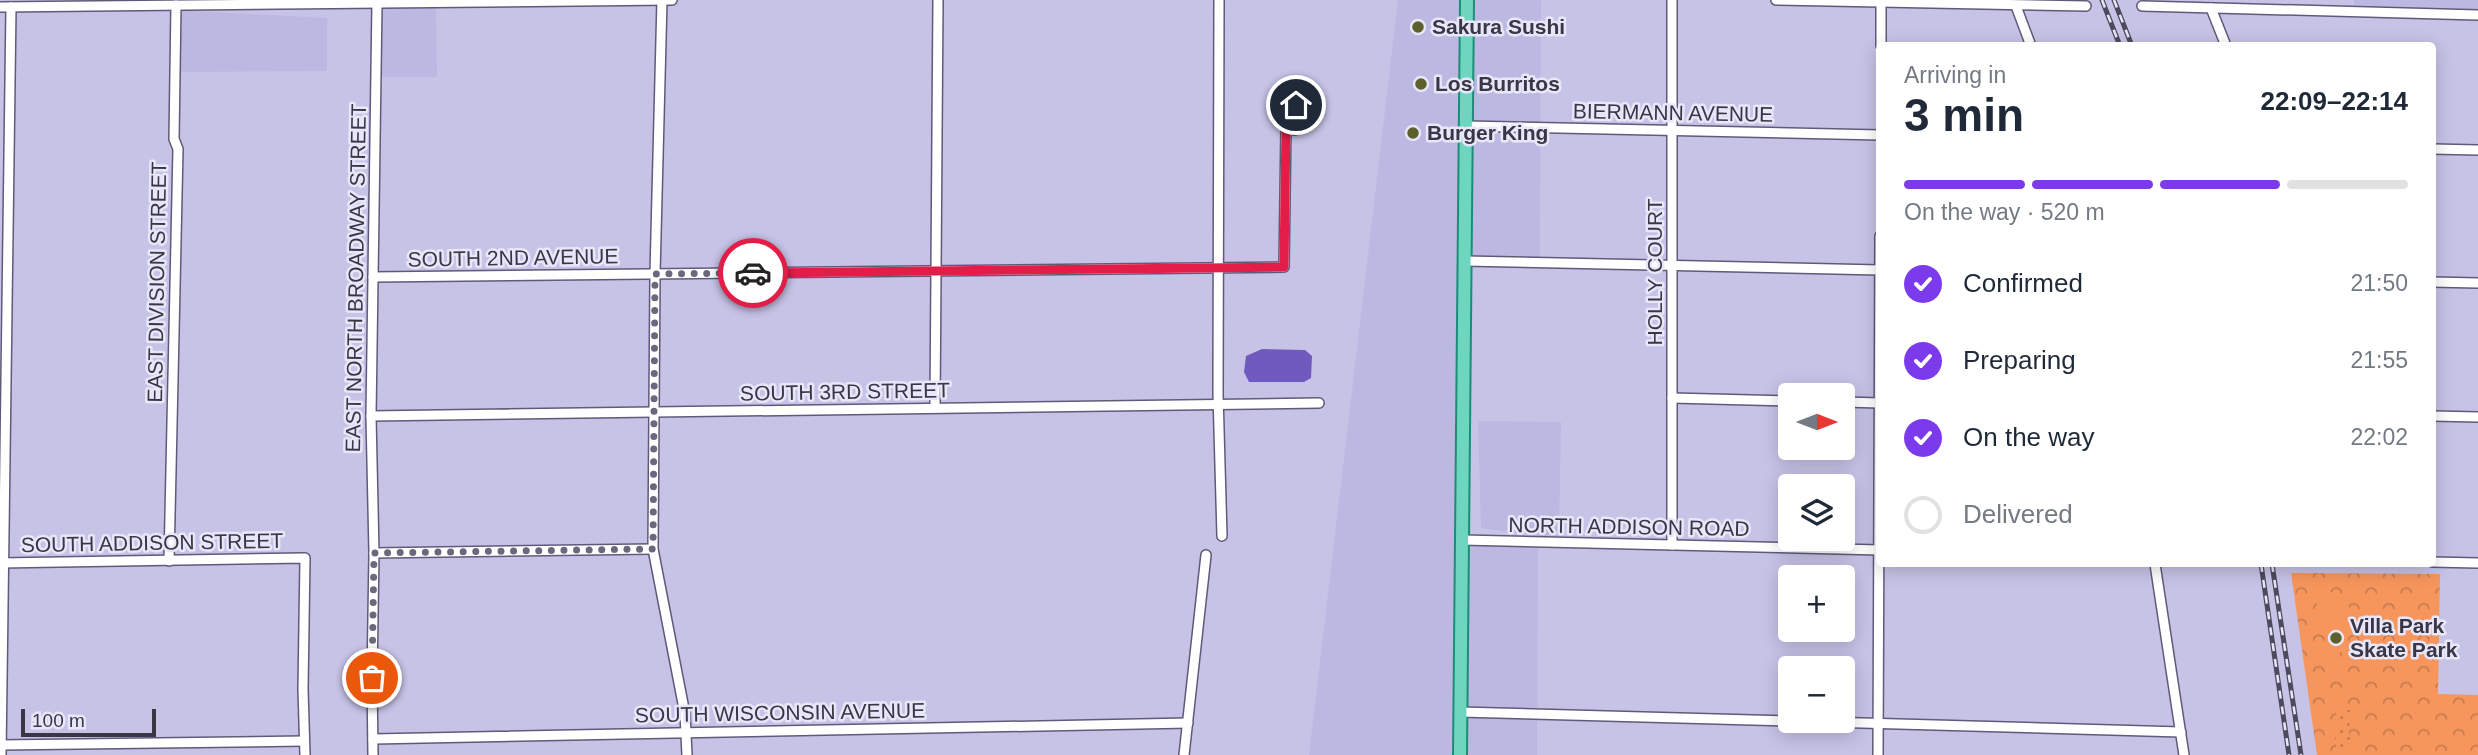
<!DOCTYPE html>
<meta charset="utf-8">
<style>
:root{--surface:#fff;--page:#f2f2f3;--text:#1f2937;--muted:#747a83;--line:#e0e1e3;--accent:#7c3aed}
body{margin:0;font-family:Helvetica,sans-serif;background:var(--page);color:var(--text);height:100vh;display:flex;flex-direction:column;font-size:26px;white-space:nowrap}
*{box-sizing:border-box;margin:0}
p{font-size:23px;color:var(--muted)}
.icon{flex:none;width:38px;height:38px;fill:none;stroke:currentColor;stroke-width:2;stroke-linecap:round;stroke-linejoin:round}
.map{position:relative;flex:1;overflow:hidden}
.panel{position:absolute;left:1876px;top:42px;width:560px;height:525px;display:flex;flex-direction:column;background:var(--surface);border-radius:7px;box-shadow:0 4px 18px #0003}
.panel>*{flex:none}
.needle{width:46px;rotate:90deg}
.tools{position:absolute;left:1778px;top:383px;display:grid;gap:14px}
.tools a{display:grid;place-items:center;width:77px;height:77px;border-radius:7px;background:var(--surface);box-shadow:0 4px 18px #0003;font-size:35px}
.scale{position:absolute;left:21px;bottom:18px;width:135px;box-sizing:border-box;padding-left:7px;border:4px solid #393746;border-top:0;font-size:19px;line-height:24px;white-space:nowrap;color:#393746;-webkit-text-stroke:5px #e8e6f9;paint-order:stroke}
.pin{position:absolute;display:grid;place-items:center;width:60px;height:60px;color:#fff;margin:-30px;border:4px solid #fff;border-radius:50%;box-shadow:0 2px 7px #0007}
.courier{position:absolute;display:grid;place-items:center;width:70px;height:70px;margin:-35px;border:5px solid #e11d48;border-radius:50%;background:#fff;color:#222;box-shadow:0 2px 9px #0007}
.summary em{font-style:normal;font-weight:700}
.summary div{display:flex;flex-direction:column-reverse}
.summary{display:flex;align-items:center;justify-content:space-between;height:119px;padding:0 28px}
h1{font-size:46px;font-weight:700;line-height:52px}
.bar{display:grid;grid-template-columns:repeat(4,1fr);gap:10px 7px;align-content:center;height:84px;padding:0 28px}
.bar i{height:9px;border-radius:5px;background:var(--line)}
.bar .selected{background:var(--accent)}
.bar p{grid-column:span 4}
ol{padding:0 28px;list-style:none}
li{display:flex;align-items:center;gap:21px;height:77px}
li p{margin-inline-start:auto}
li .icon{padding:7px;border-radius:50%;background:var(--accent);color:#fff;stroke-width:4}
li:last-child{color:var(--muted)}
li i{width:38px;height:38px;border:4px solid var(--line);border-radius:50%}
.map>svg:first-child{display:block}
.built{fill:#bdb8e2}
.park{fill:url(#park-crowns)}
.garden{fill:url(#garden-dots)}
.pitch{fill:#f6965c}
.water{fill:#715abe}
.lines{fill:none;stroke-linecap:round;stroke-linejoin:round}
.minor-casing{stroke:#5f5a7a;stroke-width:12}
.major-casing{stroke:#1c8c79;stroke-width:16}
.minor{stroke:#fff;stroke-width:9}
.major{stroke:#6ed6bf;stroke-width:12}
.rail-casing{stroke:#4c4a5c;stroke-width:5}
.rail{stroke:#e8e6f9;stroke-width:2.5;stroke-dasharray:8;stroke-linecap:butt}
.done{stroke:#6b687e;stroke-width:7;stroke-dasharray:0 12.6}
.route{stroke:#e11d48;stroke-width:9}
.poi-dot{fill:#5d5f2c;stroke:#e8e6f9;stroke-width:2.5}
.labels{text-anchor:middle;stroke-width:5;stroke-linejoin:round;paint-order:stroke}
.poi-label{font-size:21px;font-weight:bold;fill:#393746;stroke:#e8e6f9;text-anchor:start}
.street-label{font-size:21px;fill:#393746;stroke:#e8e6f9}
</style>
<div class="map">
<svg width="2478" height="755" viewBox="0 0 2478 755">
<defs>
<pattern id="park-crowns" width="20" height="18" patternUnits="userSpaceOnUse" patternTransform="scale(1.75)"><rect width="20" height="18" fill="#f6965c"/><path d="M2 6a3 3 0 1 1 6 0M12 15a3 3 0 1 1 6 0" fill="none" stroke="#c87b4e"/></pattern>
<pattern id="garden-dots" width="8" height="8" patternUnits="userSpaceOnUse" patternTransform="scale(1.75)"><rect width="8" height="8" fill="#f6965c"/><path d="M2 2h.1M6 6h.1" fill="none" stroke="#c87b4e" stroke-width="1.8" stroke-linecap="round"/></pattern>
</defs>
<rect width="100%" height="100%" fill="#c7c3e7"/>
<g class="built">
<path d="M1398 0H1463L1458 755H1309Z"/>
<path d="M1469 0H1541L1540 259H1467Z"/>
<path d="M2354 0H2478V12L2354 9Z"/>
<path d="M436 6 437 77H379L380 7Z"/>
<path d="M172 10 327 18V71L170 72Z"/>
<path d="M1478 421 1561 422 1559 539 1481 528Z"/>
<path d="M1465 544 1538 545 1537 755H1464Z"/>
</g>
<path class="park" d="M2291 573 2440 574 2438 694 2478 695V755H2317Z"/>
<path class="garden" d="M2338 710H2350L2349 736 2353 746 2345 755 2337 750 2335 738 2338 732 2336 712Z"/>
<path class="pitch" d="M2323 592H2337L2341 601H2346L2350 609 2346 611 2347 615 2338 663 2331 661 2330 657 2329 619 2320 617 2316 599Z"/>
<path class="water" d="M1262 349 1305 350 1312 356 1311 378 1304 382H1249L1244 372 1246 356Z"/>
<g class="lines">
<g class="minor-casing">
<g id="minor">
<path d="M662 0 655 274 653 549 685 714 687 755"/>
<path d="M1219 0 1218 394 1222 536"/>
<path d="M1776 0 2086 6"/>
<path d="M2016 6 2031 46"/>
<path d="M2142 6 2478 15"/>
<path d="M0 7 672 0"/>
<path d="M2211 8 2226 46"/>
<path d="M1881 46V2"/>
<path d="M1465 126 1880 135"/>
<path d="M2432 149 2478 150"/>
<path d="M1464 261 1880 270"/>
<path d="M373 277 1284 267 1286 126 1283 117C1286 106 1295 103 1304 109L1307 118 1303 127 1295 130 1286 126"/>
<path d="M2432 282 2478 283"/>
<path d="M1672 398 1790 401"/>
<path d="M1843 402 1880 403"/>
<path d="M935 408 938 0"/>
<path d="M371 416 1319 403"/>
<path d="M2432 416 2478 417"/>
<path d="M1462 540 1880 550"/>
<path d="M1672 545V0"/>
<path d="M374 553 653 549"/>
<path d="M169 561 178 149 174 139 176 5"/>
<path d="M2432 562 2478 563"/>
<path d="M0 563 305 558 303 689 305 755"/>
<path d="M2155 564 2184 755"/>
<path d="M1460 712 1790 721"/>
<path d="M1790 721 2181 732"/>
<path d="M373 739 1188 723"/>
<path d="M0 745 304 741"/>
<path d="M1 755 11 7"/>
<path d="M373 755 372 678 374 553 371 416 377 3"/>
<path d="M1184 755 1206 555"/>
<path d="M1878 755 1880 236"/>
</g>
</g>
<g class="major-casing">
<path id="major" d="M1460 755 1467 0"/>
</g>
<use href="#minor" class="minor"/>
<use href="#major" class="major"/>
<g class="rail-casing">
<g id="rail">
<path d="M2102 0 2120 46"/>
<path d="M2114 0 2132 46"/>
<path d="M2261 564 2289 755"/>
<path d="M2272 564 2301 755"/>
</g>
</g>
<use href="#rail" class="rail"/>
</g>
<g class="lines">
<path class="done" d="M372 678 374 553 653 549 655 274 753 273"/>
<path class="route" d="M753 273 1284 267 1286 126 1283 117 1287 108 1296 105"/>
</g>
<g class="poi-dot">
<circle cx="1418" cy="27" r="7"/>
<circle cx="1421" cy="84" r="7"/>
<circle cx="1413" cy="133" r="7"/>
<circle cx="2336" cy="638" r="7"/>
</g>
<g class="labels">
<g class="poi-label">
<text x="1432" y="34">Sakura Sushi</text>
<text x="1435" y="91">Los Burritos</text>
<text x="1427" y="140">Burger King</text>
<text x="2350" y="633">Villa Park<tspan x="2350" dy="24">Skate Park</tspan></text>
</g>
<g class="street-label">
<text transform="translate(1673 113) rotate(1)" y="7">BIERMANN AVENUE</text>
<text transform="translate(513 258) rotate(-1)" y="7">SOUTH 2ND AVENUE</text>
<text transform="translate(1655 272) rotate(-90)" y="7">HOLLY COURT</text>
<text transform="translate(356 278) rotate(-89)" y="7">EAST NORTH BROADWAY STREET</text>
<text transform="translate(157 282) rotate(-89)" y="7">EAST DIVISION STREET</text>
<text transform="translate(845 392) rotate(-1)" y="7">SOUTH 3RD STREET</text>
<text transform="translate(1629 527) rotate(1)" y="7">NORTH ADDISON ROAD</text>
<text transform="translate(152 543) rotate(-1)" y="7">SOUTH ADDISON STREET</text>
<text transform="translate(780 713) rotate(-1)" y="7">SOUTH WISCONSIN AVENUE</text>
</g>
</g>
</svg>
<div class="tools">
<a><svg class="needle" viewBox="-14 -14 28 28"><path d="M0-13l5 13h-10z" fill="#e53935"/><path d="M0 13l5-13h-10z" fill="#747a83"/></svg></a>
<a><svg class="icon" aria-label="layers" viewBox="0 0 24 24"><path d="M12 4l9 5-9 5-9-5zM3 14l9 5 9-5"/></svg></a>
<a>+</a>
<a>−</a>
</div>
<div class="scale">100 m</div>
<div class="pin" style="left:372px;top:678px;background:#ea580c"><svg class="icon" aria-label="bag" viewBox="0 0 24 24"><path d="M5 8h14l-1 12H6zM9 8a3 3 0 0 1 6 0"/></svg></div>
<div class="pin" style="left:1296px;top:105px;background:#1f2937"><svg class="icon" aria-label="home" viewBox="0 0 24 24"><path d="M3 11l9-7 9 7M6 9v11h12V9"/></svg></div>
<div class="courier" style="left:753px;top:273px"><svg class="icon" aria-label="car" viewBox="0 0 24 24"><path d="M5 17H2v-5l4-1 3-4h7l3 4 3 1v5h-3M9 17h6M6 11h13"/><circle cx="7" cy="17" r="2"/><circle cx="17" cy="17" r="2"/></svg></div>
<section class="panel">
<div class="summary"><div><h1>3 min</h1><p>Arriving in</p></div><em>22:09–22:14</em></div>
<div class="bar"><i class="selected"></i><i class="selected"></i><i class="selected"></i><i></i><p>On the way · 520 m</p></div>
<ol>
<li><svg class="icon" aria-label="check" viewBox="0 0 24 24"><path d="M5 12l5 5 9-10"/></svg>Confirmed<p>21:50</p></li>
<li><svg class="icon" aria-label="check" viewBox="0 0 24 24"><path d="M5 12l5 5 9-10"/></svg>Preparing<p>21:55</p></li>
<li><svg class="icon" aria-label="check" viewBox="0 0 24 24"><path d="M5 12l5 5 9-10"/></svg>On the way<p>22:02</p></li>
<li><i></i>Delivered</li>
</ol>
</section>
</div>
